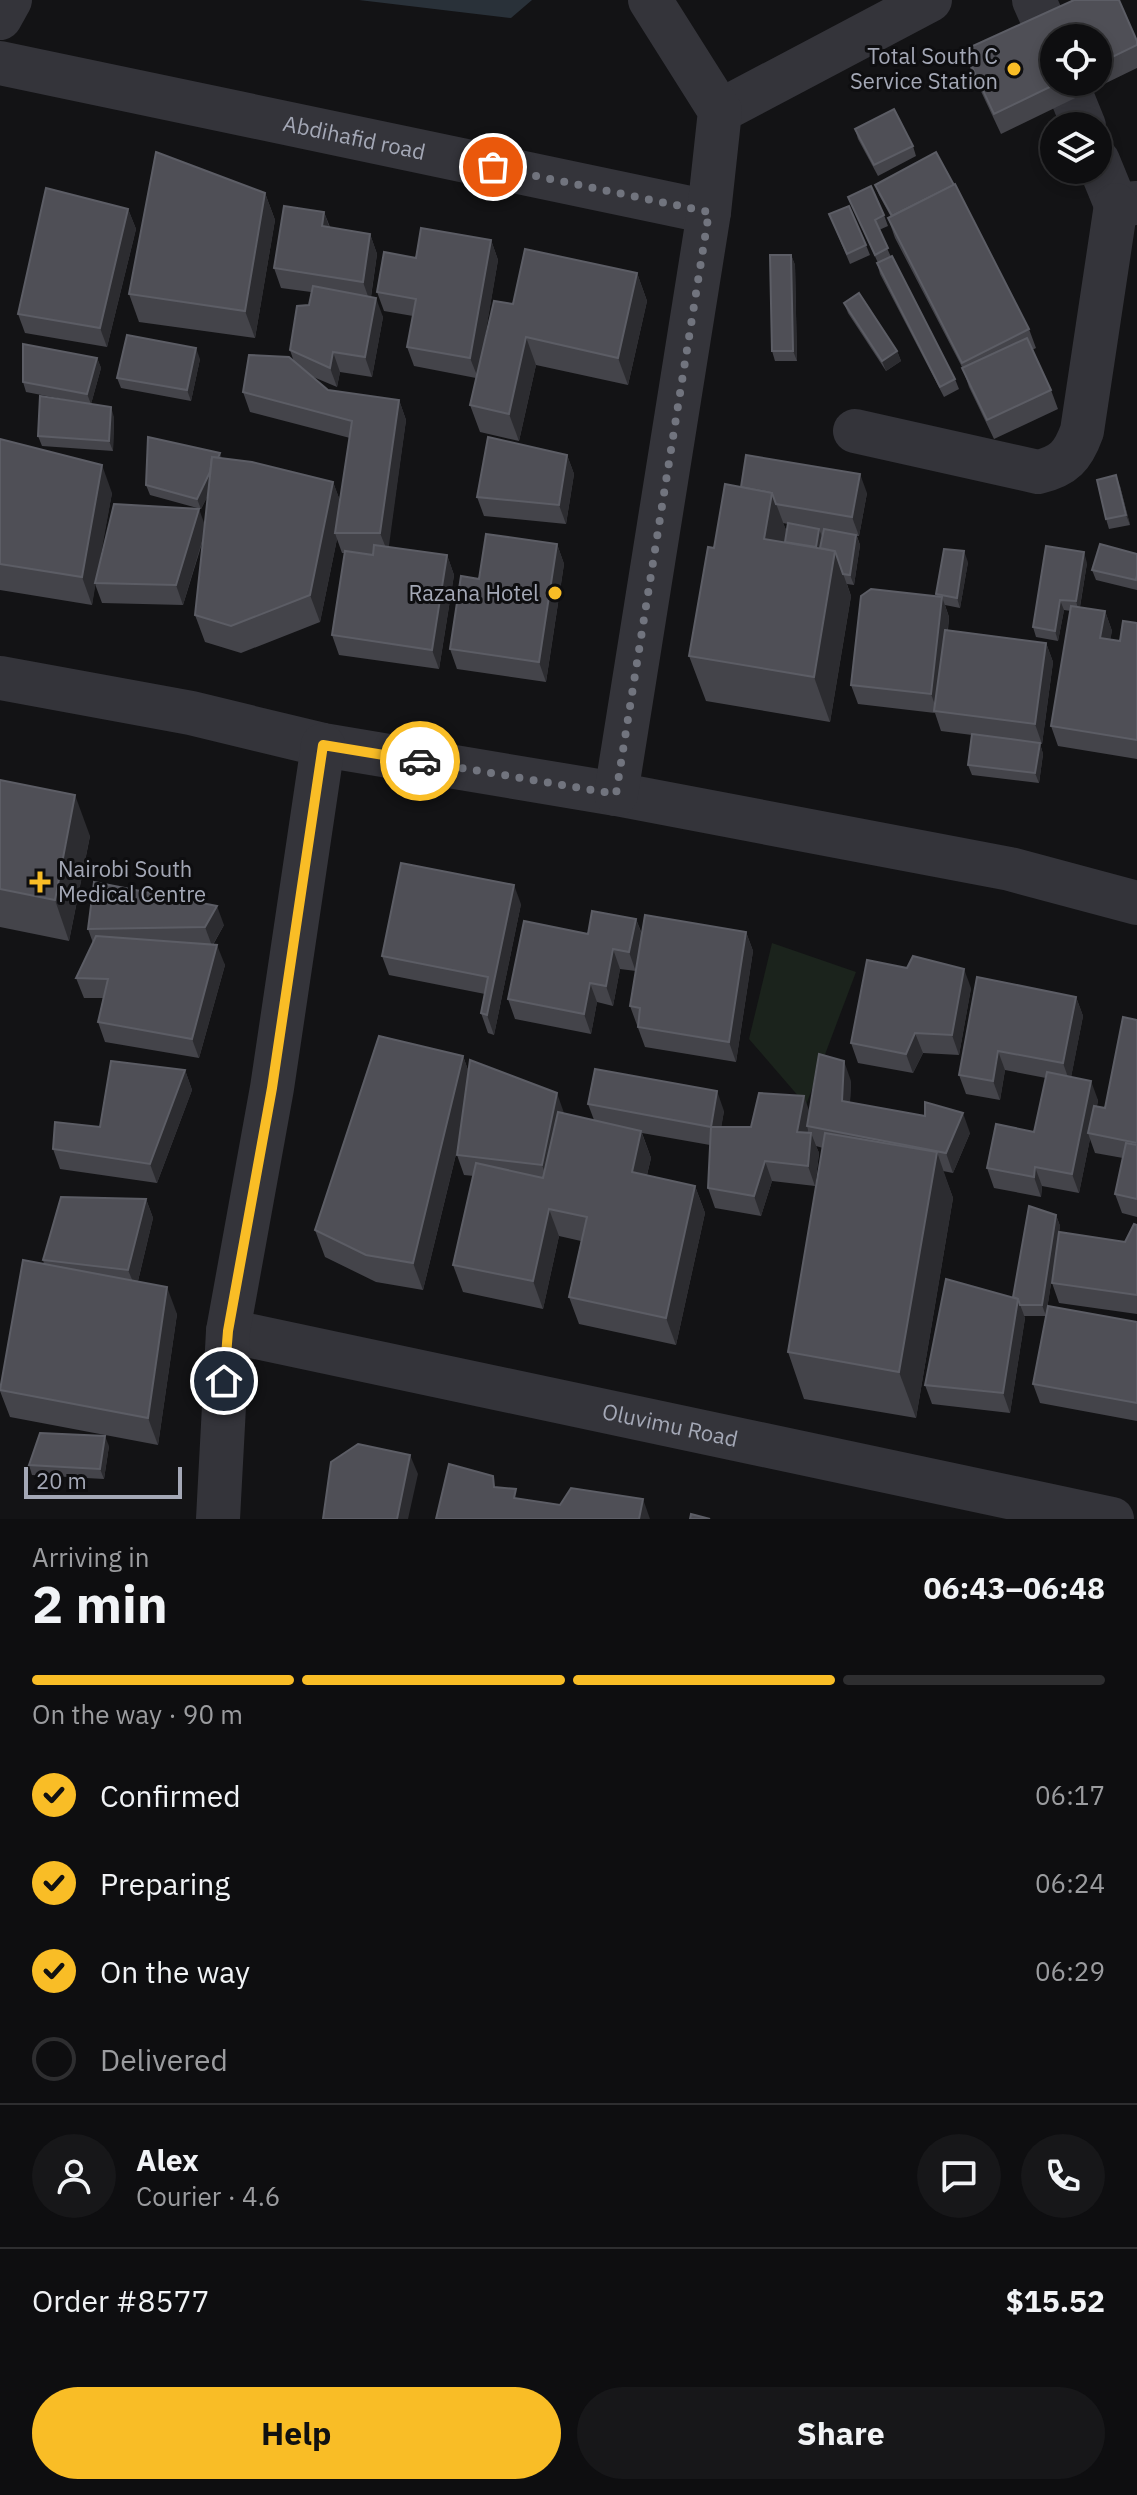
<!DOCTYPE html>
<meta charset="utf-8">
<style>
:root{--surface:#0e0e10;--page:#171719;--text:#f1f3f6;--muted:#9b9c9f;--line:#2e2e30;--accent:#f9bd26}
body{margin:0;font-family:"IBM Plex Sans",sans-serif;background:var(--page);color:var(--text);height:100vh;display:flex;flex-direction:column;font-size:30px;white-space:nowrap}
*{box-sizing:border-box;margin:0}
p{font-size:26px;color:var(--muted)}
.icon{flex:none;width:44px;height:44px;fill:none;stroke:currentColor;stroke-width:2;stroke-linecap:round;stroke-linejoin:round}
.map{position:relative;height:1519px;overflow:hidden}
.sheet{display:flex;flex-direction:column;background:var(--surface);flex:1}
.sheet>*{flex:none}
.controls{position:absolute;left:1040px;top:24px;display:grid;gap:16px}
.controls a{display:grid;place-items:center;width:72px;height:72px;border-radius:50%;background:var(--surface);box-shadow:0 4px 12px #0003,0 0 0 2px var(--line);font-size:40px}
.scale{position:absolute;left:24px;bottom:20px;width:158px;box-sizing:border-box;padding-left:8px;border:4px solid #a4a8b6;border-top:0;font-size:22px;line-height:28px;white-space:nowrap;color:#a4a8b6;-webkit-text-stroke:6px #0e0e10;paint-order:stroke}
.pin{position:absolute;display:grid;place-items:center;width:68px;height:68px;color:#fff;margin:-34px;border:4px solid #fff;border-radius:50%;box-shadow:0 2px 8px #0007}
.courier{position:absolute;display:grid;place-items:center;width:80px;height:80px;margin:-40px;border:6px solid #f9bd26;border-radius:50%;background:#fff;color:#222;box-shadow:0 2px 10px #0007}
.overview em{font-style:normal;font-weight:700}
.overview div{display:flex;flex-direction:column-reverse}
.overview{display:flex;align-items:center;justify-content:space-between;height:136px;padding:0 32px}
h1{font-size:52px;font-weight:700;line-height:60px}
.bar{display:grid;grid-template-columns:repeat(4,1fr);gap:12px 8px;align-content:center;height:96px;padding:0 32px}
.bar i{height:10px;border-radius:6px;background:var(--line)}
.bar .active{background:var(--accent)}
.bar p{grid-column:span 4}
.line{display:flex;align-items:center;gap:20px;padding:0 32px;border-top:2px solid var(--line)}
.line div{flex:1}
.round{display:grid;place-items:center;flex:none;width:84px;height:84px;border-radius:42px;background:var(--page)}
ol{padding:0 32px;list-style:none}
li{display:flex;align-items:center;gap:24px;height:88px}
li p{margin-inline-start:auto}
li .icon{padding:8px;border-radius:50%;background:var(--accent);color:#111;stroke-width:4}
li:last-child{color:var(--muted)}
li i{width:44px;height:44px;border:4px solid var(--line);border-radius:50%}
.button{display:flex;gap:16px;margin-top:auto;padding:16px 32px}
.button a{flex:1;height:92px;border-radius:48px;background:var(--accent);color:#111;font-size:32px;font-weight:700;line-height:92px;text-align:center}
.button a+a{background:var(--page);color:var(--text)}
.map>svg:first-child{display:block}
.green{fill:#1b231c}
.water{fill:#293139}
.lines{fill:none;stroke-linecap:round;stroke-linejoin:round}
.minor{stroke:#34343a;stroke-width:44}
.wall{fill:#44444a;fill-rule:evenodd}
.shaded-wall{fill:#2c2c30}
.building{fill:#4f4f56;stroke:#5c5d65;stroke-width:2}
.done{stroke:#71747e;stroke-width:8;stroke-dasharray:0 14.4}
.route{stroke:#f9bd26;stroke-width:10}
.poi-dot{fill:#f9bd26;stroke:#0e0e10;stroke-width:3}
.labels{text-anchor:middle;stroke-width:6;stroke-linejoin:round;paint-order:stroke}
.poi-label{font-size:22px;fill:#a4a8b6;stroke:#0e0e10;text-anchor:end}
.street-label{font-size:22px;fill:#a4a8b6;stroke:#0e0e10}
</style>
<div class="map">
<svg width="1137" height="1519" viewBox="0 0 1137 1519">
<rect width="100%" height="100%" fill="#131315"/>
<path class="green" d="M772 943 856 972 806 1105 749 1039Z"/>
<path class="water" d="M359 0H532L511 18Z"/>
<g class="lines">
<g class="minor">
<path d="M1034 0 1049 34"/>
<path d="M0 18 10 0"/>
<path id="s1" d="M0 63 709 212"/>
<path d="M1073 99 1084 126"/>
<path d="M720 111 930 0"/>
<path d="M1098 161 1116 205 1137 203"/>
<path d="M855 431 1038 472C1064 466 1073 456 1082 431L1116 205"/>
<path d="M0 678 191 713 323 745 616 794 1010 869 1137 903"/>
<path d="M616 794 709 212 720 111 650 0"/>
<path id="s2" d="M228 1331 1112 1519"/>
<path d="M218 1519 228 1331 272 1088 323 745"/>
</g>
</g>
<g class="wall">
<path d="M1074 0H1119L1137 41V68L1001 134 971 70 964 50ZM1054 38H1098V82H1054Z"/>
<path d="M855 129 913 146 916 156 878 176 858 139Z"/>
<path d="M875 185 1029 329 1036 348 1032 350 1051 390 1058 409 994 439 969 387 963 369 895 238 888 218 891 217 879 195Z"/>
<path d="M265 193 275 220 255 338 139 322 129 294Z"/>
<path d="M848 197 884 215 888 226 879 230 891 257 955 379 959 389 944 397 880 274 877 263H878Z"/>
<path d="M128 209 136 229 107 347 25 333 18 314Z"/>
<path d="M324 212 330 227 370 234 377 254 371 297 383 317 372 377 340 372 337 387 311 376 328 390 399 400 406 420 388 547 447 555 454 575 439 669 339 655 332 635 345 553H342L337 539 320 622 241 653 205 642 195 615 204 537 183 605 102 603 95 584 92 605 0 590V439L112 493 96 577 205 525 208 495 201 509 150 495 146 485 222 458 333 482 340 501 350 438 250 412 243 392 294 362 290 350 309 305 311 292 281 288 274 268Z"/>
<path d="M829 214 866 245 870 255 850 264Z"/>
<path d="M491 240 498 260 481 358 513 304 637 273 647 301 628 385 536 365 519 441 480 432 470 405 476 378 414 366 407 347 413 316 384 311 377 292 416 258Z"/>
<path d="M791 255 795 265 797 361H775L772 351Z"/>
<path d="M844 303 897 351 901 361 886 371 848 313Z"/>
<path d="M97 358 101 368 91 404 114 417 113 451 42 446 38 436 78 402 26 392 23 382Z"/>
<path d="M200 359 191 401 121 388 117 378Z"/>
<path d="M567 455 574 474 566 524 484 516 477 497Z"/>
<path d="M1120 486 1130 525 1109 529 1106 519Z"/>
<path d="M741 487 867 493 859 536H857L860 545 854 585 847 584 851 596 830 722 706 701 689 656 714 548ZM783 523 788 524 787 532Z"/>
<path d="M557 544 564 564 546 682 457 669 450 649 479 579Z"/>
<path d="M1137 554V590L1096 580 1092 570Z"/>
<path d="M968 562 960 608 945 605 949 617 948 630 1046 643 1053 662 1042 744H1040L1043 754 1039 783 972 775 968 765 972 735 941 731 935 713 858 704 851 685 937 597 936 594Z"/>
<path d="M1087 563 1080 607 1105 611 1112 631 1110 639 1120 641 1137 623V759L1058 746 1051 726 1071 611 1064 610 1058 641 1036 637 1033 627Z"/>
<path d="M0 780 90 836 69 941 0 927Z"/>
<path d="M521 904 494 1035 488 1033 481 1013 485 994 389 975 382 956Z"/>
<path d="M636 919 642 934 746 932 753 951 736 1062 645 1047 630 1006 636 971 620 969 613 1006 597 1002 591 1034 515 1019 508 999 588 934Z"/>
<path d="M224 925 213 945 225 965 199 1058 105 1042 98 1022 103 998H84L76 978 93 943 88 929Z"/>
<path d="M971 988 959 1055 923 1053 913 1073 858 1063 851 1043Z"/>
<path d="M1076 997 1083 1016 1071 1077 1098 1100 1097 1106 1105 1108 1137 1020V1217L1122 1213 1115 1194 1123 1158 1095 1153 1090 1139 1079 1193 1042 1186 1041 1197 994 1188 987 1168 1034 1132 1046 1078 1005 1070 1000 1100 966 1094 959 1075Z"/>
<path d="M463 1056 468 1070 564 1114 594 1120 588 1104 724 1111 721 1127H751L809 1113 851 1081 850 1102 970 1133 953 1173 943 1171 953 1198 916 1418 804 1399 788 1352 823 1148 816 1146 819 1153 815 1186 772 1181 761 1216 715 1208 708 1188 710 1145 642 1133 651 1158 647 1175 695 1186 705 1213 676 1345 579 1324 569 1297 581 1241 559 1236 543 1309 463 1292 453 1265 474 1176 464 1175 457 1155 459 1142 423 1290 376 1282 325 1257 315 1230Z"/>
<path d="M185 1070 192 1090 157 1183 60 1169 53 1149 100 1127Z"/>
<path d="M146 1199 153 1218 138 1281 177 1314 158 1445 10 1417 0 1391V1388L44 1264 43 1260Z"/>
<path d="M1056 1215 1060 1226 1047 1309 1137 1322V1421L1040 1403 1033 1384 1046 1316H1024L1025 1318 1010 1413 932 1404 925 1385 1013 1297Z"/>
<path d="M1137 1225V1314L1059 1303 1052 1283 1125 1242Z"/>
<path d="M109 1446 104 1479 32 1475 29 1465Z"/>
</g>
<g class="shaded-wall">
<path d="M265 193 275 220 255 338 245 311Z"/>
<path d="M128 209 136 229 107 347 100 328Z"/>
<path d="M324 212 331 232 322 226Z"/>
<path d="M370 234 377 254 370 302 363 282Z"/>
<path d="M491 240 498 260 478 378 470 358Z"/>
<path d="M791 255 795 265 797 361 793 351Z"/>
<path d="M637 273 647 301 628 385 618 358Z"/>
<path d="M376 298 383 317 372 377 365 357Z"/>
<path d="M526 337 536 365 519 441 509 414Z"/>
<path d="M196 348 200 359 191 401 187 390Z"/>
<path d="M897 351 901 361 886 371 882 361Z"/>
<path d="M333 352 340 372 337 387 330 368Z"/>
<path d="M97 358 101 368 91 404 87 394Z"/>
<path d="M399 400 406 420 388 553 380 533Z"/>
<path d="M111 407 114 417 113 451 109 441Z"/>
<path d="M220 453 224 464 201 509 197 499Z"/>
<path d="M567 455 574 474 566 524 559 505Z"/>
<path d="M102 465 112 493 92 605 82 577Z"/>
<path d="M860 474 867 493 859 536 852 517Z"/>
<path d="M1116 475 1120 486 1130 525 1126 515Z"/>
<path d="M333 482 343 509 335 533 337 539 320 622 310 595Z"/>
<path d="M772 493 789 538 784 564 764 539Z"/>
<path d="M199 509 206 528 183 605 176 585Z"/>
<path d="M819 529 823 539 815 580 811 570Z"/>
<path d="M856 535 860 545 854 585 850 575Z"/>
<path d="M557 544 564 564 546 682 539 662Z"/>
<path d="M835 551 851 596 830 722 814 677Z"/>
<path d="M964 551 968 562 960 608 957 598Z"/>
<path d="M1084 552 1087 563 1079 612 1076 601Z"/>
<path d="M447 555 454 575 439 669 432 650Z"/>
<path d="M942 597 949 617 938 713 931 694Z"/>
<path d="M1060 600 1064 610 1058 641 1055 631Z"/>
<path d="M1105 611 1112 631 1107 657 1100 638Z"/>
<path d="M1046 643 1053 662 1042 744 1035 724Z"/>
<path d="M1040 743 1043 754 1039 783 1035 773Z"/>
<path d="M75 795 90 836 69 941 55 900Z"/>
<path d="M514 885 521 904 494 1035 487 1015Z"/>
<path d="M217 906 224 925 212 946 205 927Z"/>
<path d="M636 919 643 938 636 972 629 952Z"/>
<path d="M746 932 753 951 736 1062 729 1042Z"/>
<path d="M217 945 225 965 199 1058 192 1039Z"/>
<path d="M613 949 620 969 613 1006 606 986Z"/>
<path d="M964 969 971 988 959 1055 952 1035Z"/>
<path d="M590 983 597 1002 591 1034 584 1014Z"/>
<path d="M1076 997 1083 1016 1070 1083 1063 1063Z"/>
<path d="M915 1033 923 1053 913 1073 906 1054Z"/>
<path d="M998 1051 1005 1070 1000 1100 993 1081Z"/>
<path d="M463 1056 473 1084 423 1290 413 1263Z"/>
<path d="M844 1061 851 1081 849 1120 842 1101Z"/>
<path d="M185 1070 192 1090 157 1183 150 1164Z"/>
<path d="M1091 1081 1098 1100 1091 1134 1088 1133 1090 1139 1079 1193 1072 1174Z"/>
<path d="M717 1091 724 1111 718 1147 711 1127Z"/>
<path d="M557 1093 564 1113 549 1184 542 1165Z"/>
<path d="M804 1096 811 1116 807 1126 808 1130 804 1151 797 1132Z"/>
<path d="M963 1113 970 1133 953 1173 946 1153Z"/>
<path d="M641 1131 651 1158 641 1199 632 1172Z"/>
<path d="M811 1133 819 1153 815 1186 808 1166Z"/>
<path d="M937 1152 953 1198 916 1418 899 1372Z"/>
<path d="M765 1161 772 1181 761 1216 754 1196Z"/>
<path d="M1035 1167 1042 1186 1041 1197 1034 1177Z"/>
<path d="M695 1186 705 1213 676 1345 666 1318Z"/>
<path d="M146 1199 153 1218 136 1289 128 1270Z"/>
<path d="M549 1209 559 1236 543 1309 533 1281Z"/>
<path d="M1056 1215 1060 1226 1046 1316 1042 1305Z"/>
<path d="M167 1287 177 1314 158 1445 148 1418Z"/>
<path d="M1018 1299 1025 1318 1010 1413 1003 1393Z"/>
<path d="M105 1436 109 1446 104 1479 100 1469Z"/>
<path d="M410 1455 418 1474 408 1519H397Z"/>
<path d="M643 1499 650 1519H639Z"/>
</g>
<g class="building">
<path d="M1074 0H1119L1137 41V45L1098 64V38H1054V82H1060L994 114 964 50Z"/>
<path d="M894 109 913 146 874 165 855 129Z"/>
<path d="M156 152 265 193 245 311 129 294Z"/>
<path d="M936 152 954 185 892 216 875 185Z"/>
<path d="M955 184 1029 329 962 363 888 218Z"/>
<path d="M871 186 884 215 875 220 888 248 875 255 848 197Z"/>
<path d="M46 188 128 209 100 328 18 314Z"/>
<path d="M284 206 324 212 322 226 370 234 363 282 274 268Z"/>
<path d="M849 206 866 245 847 254 829 214Z"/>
<path d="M421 228 491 240 470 358 407 347 416 299 377 292 384 252 416 258Z"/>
<path d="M525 249 637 273 618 358 526 337 509 414 470 405 494 301 513 304Z"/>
<path d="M770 255H791L793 351H772Z"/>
<path d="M892 256 955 379 940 387 877 263Z"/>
<path d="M313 286 376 298 365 357 333 352 330 368 290 350 297 306 309 305Z"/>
<path d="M859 293 897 351 882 361 844 303Z"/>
<path d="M127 335 196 348 187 390 117 378Z"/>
<path d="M1027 338 1051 390 987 420 962 368Z"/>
<path d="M23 344 97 358 87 394 23 382Z"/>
<path d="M249 355 289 357 328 390 399 400 380 533H335L352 421 243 392Z"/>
<path d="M40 396 111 407 109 441 38 436Z"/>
<path d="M148 437 220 453 218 458 212 457 210 472 197 499 146 485Z"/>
<path d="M488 437 567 455 559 505 477 497Z"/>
<path d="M0 439 102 465 82 577 0 564Z"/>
<path d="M746 455 860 474 852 517 776 504 772 493 741 487Z"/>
<path d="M212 457 252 462 333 482 310 595 231 626 195 615Z"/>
<path d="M1116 475 1126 515 1106 519 1097 480Z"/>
<path d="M725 484 772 493 764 539 835 551 814 677 689 656 708 547 714 548Z"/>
<path d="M114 504 199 509 176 585 95 583Z"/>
<path d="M788 523 819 529 816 547 785 542Z"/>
<path d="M824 529 856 535 850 575 843 574 835 551 820 548Z"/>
<path d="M486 534 557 544 539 662 450 649 461 576 479 579Z"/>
<path d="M1100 544 1137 554V575L1136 580 1092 570Z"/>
<path d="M374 545 447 555 432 650 332 635 345 551 373 555Z"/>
<path d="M1046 546 1084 552 1076 601 1060 600 1055 631 1033 627Z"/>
<path d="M944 549 964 551 957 598 936 594Z"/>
<path d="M871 589 942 597 931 694 851 685 861 596Z"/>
<path d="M1071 606 1105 611 1100 638 1120 641 1123 621 1137 623V740L1051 726Z"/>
<path d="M945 630 1046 643 1035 724 934 711Z"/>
<path d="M972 734 1040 743 1035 773 968 765Z"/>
<path d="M0 780 75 795 55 900 0 889Z"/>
<path d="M401 863 514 885 487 1015 481 1013 488 977 382 956Z"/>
<path d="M94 882 217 906 205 927 88 929Z"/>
<path d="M592 911 636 919 629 952 613 949 606 986 590 983 584 1014 508 999 524 921 588 934Z"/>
<path d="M645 915 746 932 729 1042 638 1027 640 1008 630 1006Z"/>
<path d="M96 936 217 945 192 1039 98 1022 108 979 76 978Z"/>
<path d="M913 956 964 969 952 1035 915 1033 906 1054 851 1043 867 960 907 968Z"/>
<path d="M977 977 1076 997 1063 1063 998 1051 993 1081 959 1075Z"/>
<path d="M1123 1017 1137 1020V1143L1088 1133 1094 1106 1105 1108Z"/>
<path d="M379 1036 463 1056 413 1263 366 1255 315 1230Z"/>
<path d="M819 1054 844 1061 842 1101 925 1116V1102L963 1113 946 1153 807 1126Z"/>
<path d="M470 1060 557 1093 542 1165 457 1155Z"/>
<path d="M111 1061 185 1070 150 1164 53 1149 55 1122 100 1127Z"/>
<path d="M595 1069 717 1091 711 1127 588 1104Z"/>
<path d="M1047 1072 1091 1081 1072 1174 1035 1167 1034 1177 987 1168 996 1124 1034 1132Z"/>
<path d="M759 1093 804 1096 797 1132 811 1133 808 1166 765 1161 754 1196 708 1188 711 1127H751Z"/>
<path d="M558 1112 641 1131 632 1172 695 1186 666 1318 569 1297 587 1217 549 1209 533 1281 453 1265 476 1163 543 1178Z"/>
<path d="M825 1133 937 1152 899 1372 788 1352Z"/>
<path d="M1126 1143 1137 1145V1199L1115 1194Z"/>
<path d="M61 1197 146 1199 128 1270 43 1260Z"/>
<path d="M1029 1206 1056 1215 1042 1305H1020L1018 1299 1013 1297Z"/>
<path d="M1134 1224 1137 1225V1295L1052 1283 1059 1232 1125 1242Z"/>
<path d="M23 1260 167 1287 148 1418 0 1390Z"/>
<path d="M946 1279 1018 1299 1003 1393 925 1385Z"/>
<path d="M1048 1306 1137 1322V1403L1033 1384Z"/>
<path d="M40 1433 105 1436 100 1469 29 1465Z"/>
<path d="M358 1444 410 1455 397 1519H323L331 1462Z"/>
<path d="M449 1464 493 1476 494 1487 516 1489 514 1498 560 1505 571 1488 643 1499 639 1519H436Z"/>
<path d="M691 1514 710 1519H690Z"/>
</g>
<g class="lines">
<path class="done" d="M420 761 616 794 709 212 493 167"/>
<path class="route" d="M224 1381 228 1331 272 1088 323 745 420 761"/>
</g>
<g class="poi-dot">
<circle cx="1014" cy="69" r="8"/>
<circle cx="555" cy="593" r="8"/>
<path d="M36 870h8v8h8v8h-8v8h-8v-8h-8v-8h8z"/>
</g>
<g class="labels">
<g class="poi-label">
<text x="998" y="64">Total South C<tspan x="998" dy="25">Service Station</tspan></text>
<text x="539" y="601">Razana Hotel</text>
<text x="58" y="877" text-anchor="start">Nairobi South<tspan x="58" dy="25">Medical Centre</tspan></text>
</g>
<g class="street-label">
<text dy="8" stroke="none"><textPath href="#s1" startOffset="362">Abdihafid road</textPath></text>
<text dy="8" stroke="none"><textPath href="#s2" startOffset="452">Oluvimu Road</textPath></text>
</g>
</g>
</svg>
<div class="controls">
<a><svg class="icon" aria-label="locate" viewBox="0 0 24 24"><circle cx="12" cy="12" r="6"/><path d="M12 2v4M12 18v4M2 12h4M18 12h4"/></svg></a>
<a><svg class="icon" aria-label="layers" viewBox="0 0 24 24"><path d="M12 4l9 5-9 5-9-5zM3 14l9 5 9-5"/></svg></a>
</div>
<div class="scale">20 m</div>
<div class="pin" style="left:493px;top:167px;background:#ea580c"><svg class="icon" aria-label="bag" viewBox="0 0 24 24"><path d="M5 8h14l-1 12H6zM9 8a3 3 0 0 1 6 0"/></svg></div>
<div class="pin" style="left:224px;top:1381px;background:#1f2937"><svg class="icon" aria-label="home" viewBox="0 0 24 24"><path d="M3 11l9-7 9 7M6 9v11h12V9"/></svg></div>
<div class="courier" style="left:420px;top:761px"><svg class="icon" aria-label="car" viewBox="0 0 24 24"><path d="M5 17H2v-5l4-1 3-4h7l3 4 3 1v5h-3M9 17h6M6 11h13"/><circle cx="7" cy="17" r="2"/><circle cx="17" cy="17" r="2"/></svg></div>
</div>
<section class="sheet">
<div class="overview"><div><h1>2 min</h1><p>Arriving in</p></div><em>06:43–06:48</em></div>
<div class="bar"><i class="active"></i><i class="active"></i><i class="active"></i><i></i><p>On the way · 90 m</p></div>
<ol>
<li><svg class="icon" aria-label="check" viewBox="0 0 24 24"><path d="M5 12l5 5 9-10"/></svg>Confirmed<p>06:17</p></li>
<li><svg class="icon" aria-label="check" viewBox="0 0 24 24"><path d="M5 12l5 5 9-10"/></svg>Preparing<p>06:24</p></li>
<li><svg class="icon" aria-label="check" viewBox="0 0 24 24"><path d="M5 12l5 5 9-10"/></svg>On the way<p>06:29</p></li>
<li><i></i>Delivered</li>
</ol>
<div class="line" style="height:144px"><a class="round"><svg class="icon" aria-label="person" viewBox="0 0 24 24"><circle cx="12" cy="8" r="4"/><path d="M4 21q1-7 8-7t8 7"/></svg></a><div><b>Alex</b><p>Courier · 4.6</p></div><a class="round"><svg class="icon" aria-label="chat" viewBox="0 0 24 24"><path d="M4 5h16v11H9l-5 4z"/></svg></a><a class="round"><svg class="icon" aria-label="phone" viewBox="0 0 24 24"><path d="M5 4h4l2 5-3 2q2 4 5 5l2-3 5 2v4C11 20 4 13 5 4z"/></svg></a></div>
<div class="line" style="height:104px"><div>Order #8577</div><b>$15.52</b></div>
<div class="button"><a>Help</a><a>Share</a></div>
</section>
